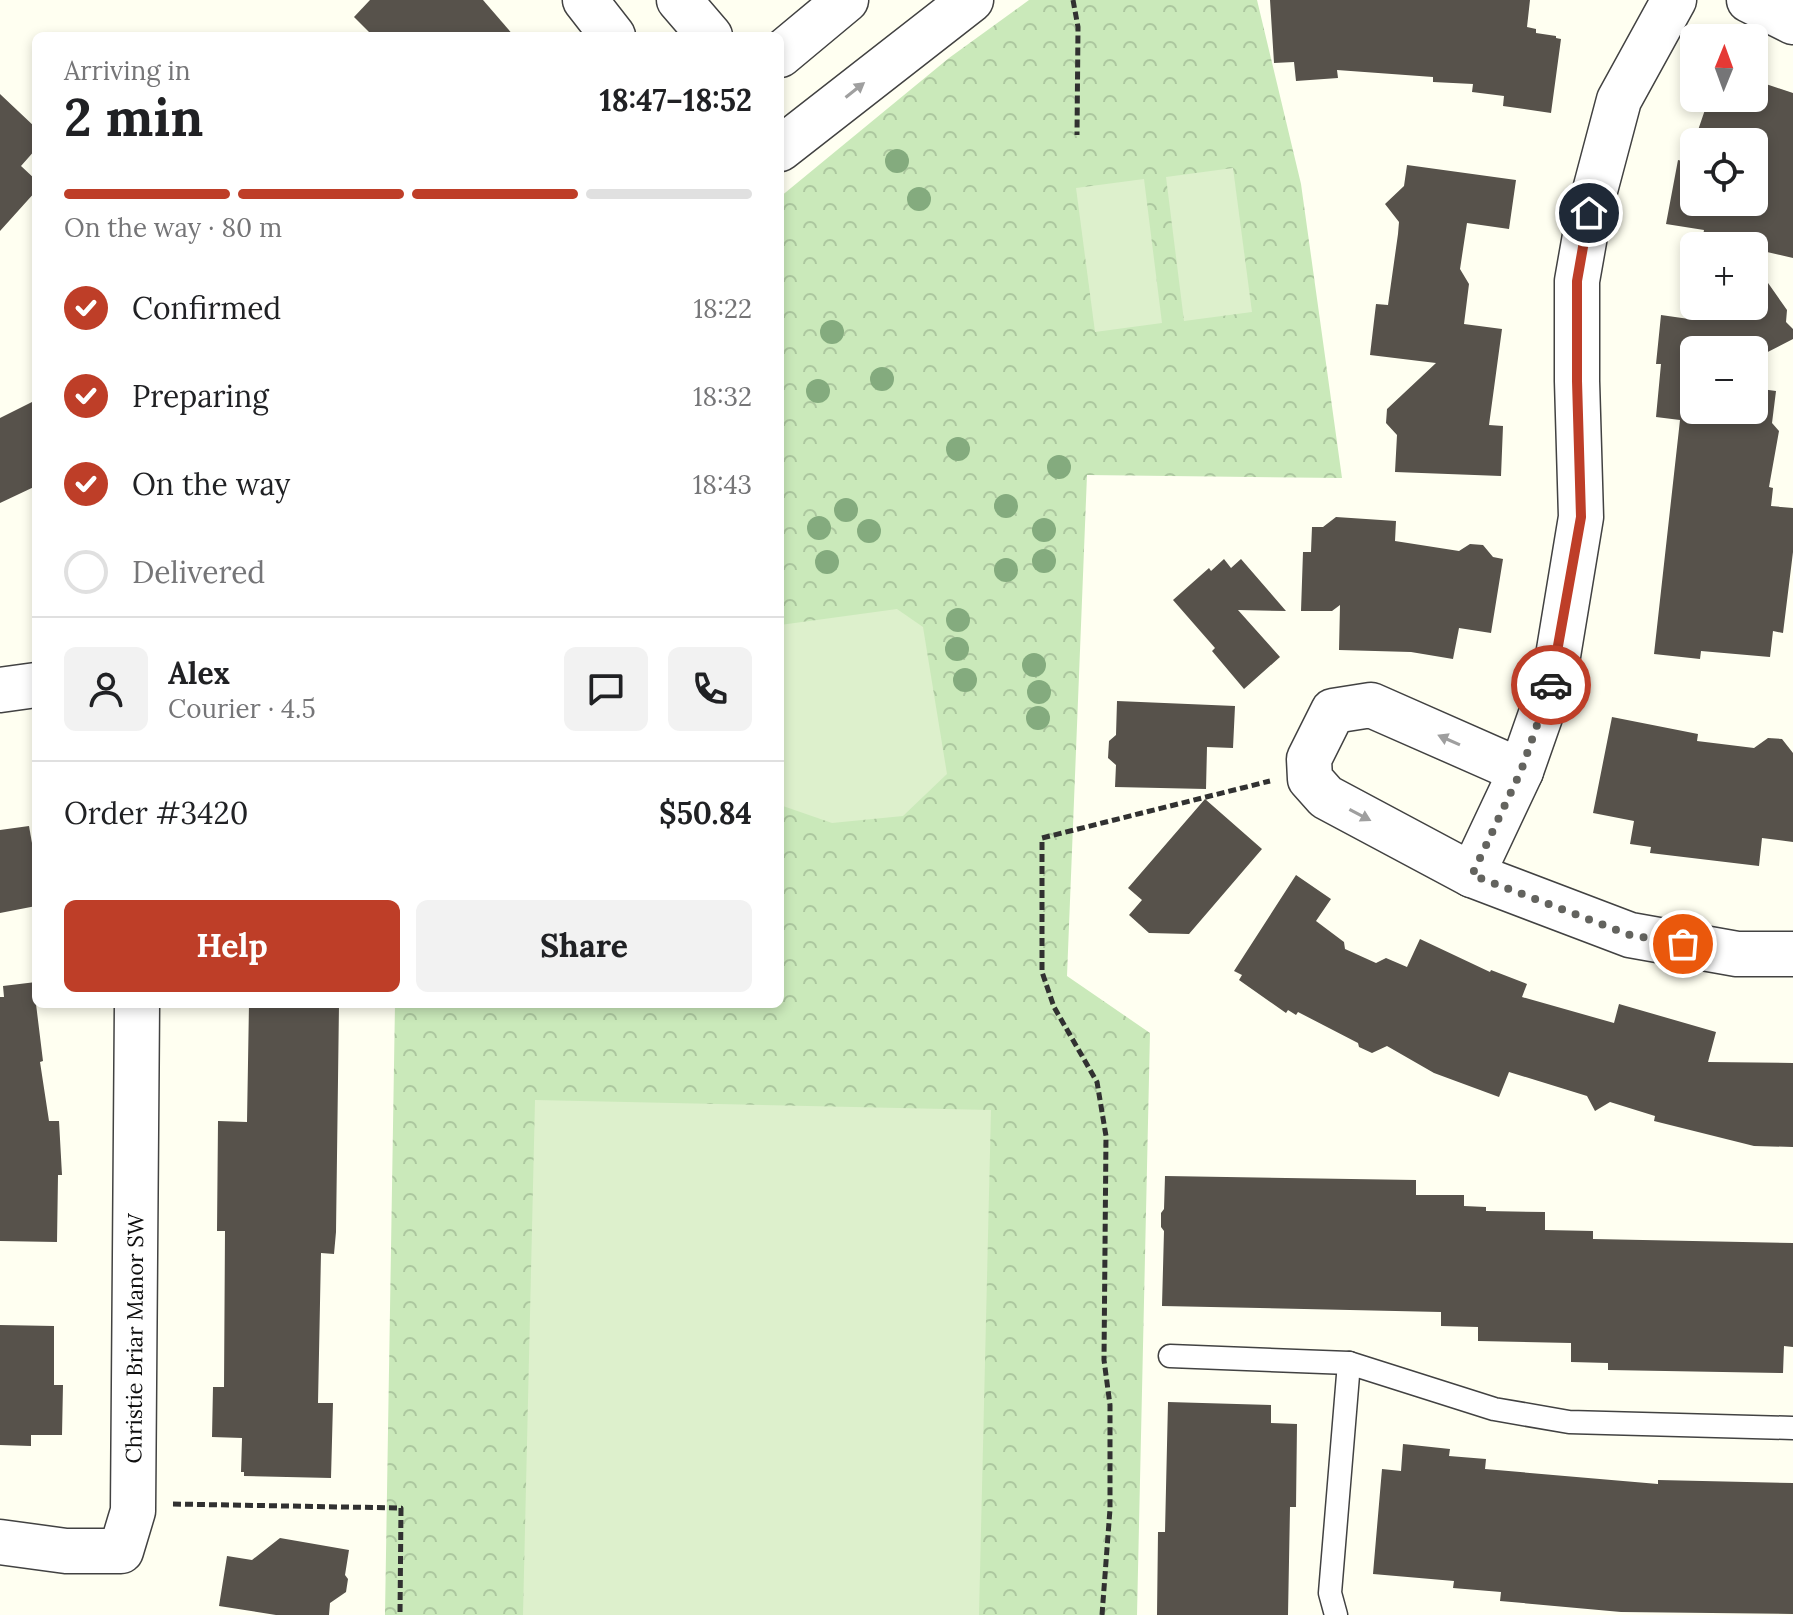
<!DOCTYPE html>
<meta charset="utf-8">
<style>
:root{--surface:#fff;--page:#f2f2f2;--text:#202124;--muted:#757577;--line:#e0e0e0;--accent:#be3e28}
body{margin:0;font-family:Lora,serif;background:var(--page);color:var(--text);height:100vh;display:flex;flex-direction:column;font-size:30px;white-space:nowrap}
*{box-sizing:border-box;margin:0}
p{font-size:26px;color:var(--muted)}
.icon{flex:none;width:44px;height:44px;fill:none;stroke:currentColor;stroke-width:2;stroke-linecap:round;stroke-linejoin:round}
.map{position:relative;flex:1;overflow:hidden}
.sheet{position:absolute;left:32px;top:32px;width:752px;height:976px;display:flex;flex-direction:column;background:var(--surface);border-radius:12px;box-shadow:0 4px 12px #0003}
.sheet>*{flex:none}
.needle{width:52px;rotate:1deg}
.fabs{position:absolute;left:1680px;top:24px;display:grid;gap:16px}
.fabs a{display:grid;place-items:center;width:88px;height:88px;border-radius:12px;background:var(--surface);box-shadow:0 4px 12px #0003;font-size:40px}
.pin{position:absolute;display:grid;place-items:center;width:68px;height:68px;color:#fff;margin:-34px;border:4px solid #fff;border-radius:50%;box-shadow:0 2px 8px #0007}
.courier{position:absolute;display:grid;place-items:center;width:80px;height:80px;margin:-40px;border:6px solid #be3e28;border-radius:50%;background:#fff;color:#222;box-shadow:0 2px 10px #0007}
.summary em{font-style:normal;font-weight:700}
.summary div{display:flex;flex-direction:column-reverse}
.summary{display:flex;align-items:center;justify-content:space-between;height:136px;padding:0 32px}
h1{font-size:52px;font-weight:700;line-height:60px}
.bar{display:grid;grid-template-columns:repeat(4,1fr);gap:12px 8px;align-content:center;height:96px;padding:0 32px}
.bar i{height:10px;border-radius:6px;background:var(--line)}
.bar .on{background:var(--accent)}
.bar p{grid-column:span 4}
.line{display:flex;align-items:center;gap:20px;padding:0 32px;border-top:2px solid var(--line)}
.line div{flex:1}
.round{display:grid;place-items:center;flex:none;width:84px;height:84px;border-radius:12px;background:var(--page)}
ol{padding:0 32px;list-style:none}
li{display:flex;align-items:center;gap:24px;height:88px}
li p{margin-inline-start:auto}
li .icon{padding:8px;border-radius:50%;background:var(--accent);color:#fff;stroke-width:4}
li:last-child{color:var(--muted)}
li i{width:44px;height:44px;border:4px solid var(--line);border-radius:50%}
.primary-button{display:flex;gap:16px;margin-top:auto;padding:16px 32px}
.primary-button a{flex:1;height:92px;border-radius:12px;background:var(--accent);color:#fff;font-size:32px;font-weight:700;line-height:92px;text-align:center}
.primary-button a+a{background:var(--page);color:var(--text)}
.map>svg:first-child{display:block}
.park{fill:url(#park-crowns)}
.pitch{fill:#ddf0cc}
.building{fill:#57524b}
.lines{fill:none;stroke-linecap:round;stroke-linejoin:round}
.lane-casing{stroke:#424242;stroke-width:25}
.street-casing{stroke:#424242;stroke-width:47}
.path{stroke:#313131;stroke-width:5;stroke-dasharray:8 4;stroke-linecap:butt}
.lane{stroke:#fff;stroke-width:22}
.street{stroke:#fff;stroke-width:44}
.tree{fill:#84ab7e}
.oneway{fill:#9f9f9f}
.done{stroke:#63635e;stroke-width:8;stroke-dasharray:0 14.4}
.route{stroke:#be3e28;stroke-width:10}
.labels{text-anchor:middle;stroke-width:8;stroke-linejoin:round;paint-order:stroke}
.street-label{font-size:22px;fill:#0f0f0f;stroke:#fff}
</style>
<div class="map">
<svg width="1793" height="1615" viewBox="0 0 1793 1615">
<defs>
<pattern id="park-crowns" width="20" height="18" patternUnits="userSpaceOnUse" patternTransform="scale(2)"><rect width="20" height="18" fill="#cae9ba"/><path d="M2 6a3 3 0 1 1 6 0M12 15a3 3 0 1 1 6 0" fill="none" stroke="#acc79f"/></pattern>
</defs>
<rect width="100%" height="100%" fill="#fffff1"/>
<path class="park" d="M1029 0H1257L1301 184 1342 478 1087 475 1067 976 1150 1033 1137 1615H385L395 1004H780V197L949 58Z"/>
<g class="pitch">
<path d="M1233 168 1252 312 1184 321 1166 177Z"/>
<path d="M1144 179 1162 323 1095 332 1076 188Z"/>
<path d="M897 609 923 627 947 774 903 816 832 823 780 805V625Z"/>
<path d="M535 1100 991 1110 979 1615H523Z"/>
</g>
<g class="building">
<path d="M370 0H483L514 36H373L354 17Z"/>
<path d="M1270 0H1530L1527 27 1536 29V33L1556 36V38L1561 39 1551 113 1503 106 1504 96 1472 92 1473 84 1433 82V77L1337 70 1338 78 1296 81 1294 62 1274 63Z"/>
<path d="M1754 80 1793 93V258L1754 249V246H1701L1704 230 1666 224 1678 160 1687 162 1694 142V202H1754V142H1694L1709 98H1754Z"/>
<path d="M0 94 36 128V149L21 166 36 180V191L0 231Z"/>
<path d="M1407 165 1516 180 1509 229 1467 223 1460 269 1469 284 1464 324 1502 329 1489 425 1503 426 1501 476 1395 472 1397 435 1386 423 1387 409 1436 363 1370 355 1376 304 1388 305 1398 234 1399 222 1385 204 1404 186Z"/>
<path d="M1754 263 1787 310 1786 322 1793 329V339L1754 359V350H1694V410H1754V388L1776 391 1772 423 1779 431 1769 487 1773 488 1771 506 1793 508V552L1783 633 1773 631 1770 657 1701 651 1700 659 1654 654 1680 420 1656 417 1661 364H1656L1661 315 1689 319 1694 289V306H1754Z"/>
<path d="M36 400V486L0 503V418Z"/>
<path d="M1336 517 1396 521 1395 541 1459 551 1470 544 1483 545 1493 557 1503 559 1491 633 1459 628 1453 659 1411 652 1339 650 1340 605 1332 611H1301L1303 552H1311L1312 527H1323Z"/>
<path d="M1224 559 1231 568 1241 559 1286 611 1238 610 1280 657 1244 689 1212 651 1215 648 1173 600 1209 568 1211 571Z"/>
<path d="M1117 701 1235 706 1233 748 1207 747 1206 789 1115 787 1116 765 1108 758 1109 741 1116 735Z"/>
<path d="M1612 717 1698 734 1697 741 1754 748 1768 738 1782 739 1793 753V842L1762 838 1759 866 1650 853 1651 847 1630 844 1634 821 1593 813Z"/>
<path d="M1205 799 1262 849 1189 934 1149 933 1129 915 1142 900 1128 888Z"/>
<path d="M29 826 36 866V906L0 913V830Z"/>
<path d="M1296 875 1331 899 1316 921 1344 942 1345 949 1376 963 1386 958 1407 967 1420 939 1490 972 1491 970 1527 984 1522 997 1614 1023 1619 1004 1716 1032 1708 1062 1793 1063V1147L1754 1146 1654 1121 1655 1116 1610 1102 1595 1111 1587 1096 1509 1072 1499 1097 1434 1073 1387 1046 1372 1053 1359 1047 1358 1043 1298 1012 1296 1015 1288 1010 1286 1013 1239 980 1242 975 1234 971Z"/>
<path d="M36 982V1004L43 1061 40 1062 49 1121H59L62 1175H58L57 1242 0 1241V997H4L3 986Z"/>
<path d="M249 1004H339L336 1232 334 1254 321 1253 318 1403H333L331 1478 244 1476V1472H241L242 1438 212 1437 213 1387H224L225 1231H217L218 1121 247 1122Z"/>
<path d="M1165 1176 1416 1180V1195H1464V1206L1486 1207V1211L1545 1212V1230L1593 1231V1239L1793 1243V1347L1784 1346 1783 1373 1608 1370V1363L1571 1362V1343L1478 1341V1327L1441 1326V1312L1162 1306 1164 1231 1161 1227V1213L1164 1209Z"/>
<path d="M0 1325 54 1326V1385H63L62 1435H31V1446L0 1445Z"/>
<path d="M1168 1402 1271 1405V1423L1297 1424 1296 1507H1290L1288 1615H1157L1158 1532H1165Z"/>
<path d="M1403 1444 1450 1449 1449 1456 1486 1459 1485 1469 1658 1484V1480L1793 1483V1614L1621 1612 1500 1601 1501 1592 1453 1588 1454 1581 1373 1574 1382 1469 1401 1471Z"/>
<path d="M280 1538 349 1550 345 1575 348 1579 346 1592 330 1603 329 1615H276L219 1606 227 1556 252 1560Z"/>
</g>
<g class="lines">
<g class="lane-casing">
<g id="lane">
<path d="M1170 1356 1349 1363"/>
<path d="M1336 1615 1330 1593 1349 1363 1494 1409 1569 1422 1793 1428"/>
</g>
</g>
<g class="street-casing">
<g id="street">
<path d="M585 0 613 36"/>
<path d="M679 0 710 36"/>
<path d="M1674 0 1619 100 1589 213 1577 281V381L1581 517 1555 674 1521 771 1472 875 1630 935 1737 954H1793"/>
<path d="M1749 0 1793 22"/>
<path d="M780 55 846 0"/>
<path d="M780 149 971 0"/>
<path d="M0 690 36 685"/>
<path d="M1472 875 1326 797 1310 779 1309 759 1333 711 1371 705 1521 771"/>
<path id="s1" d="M0 1542 66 1551H121L133 1511 137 1004"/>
</g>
</g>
<g class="path">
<path d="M1073 0 1078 27 1077 135"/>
<path d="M173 1504 401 1508 400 1615"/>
<path d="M1102 1615 1110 1509V1405L1104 1360 1106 1136 1097 1082 1054 1007 1042 972V838L1270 781"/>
</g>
<use href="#lane" class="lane"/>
<use href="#street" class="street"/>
</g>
<g class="tree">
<circle cx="897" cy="161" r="12"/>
<circle cx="919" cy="199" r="12"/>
<circle cx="832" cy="332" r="12"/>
<circle cx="882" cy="379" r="12"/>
<circle cx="818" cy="391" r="12"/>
<circle cx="958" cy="449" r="12"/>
<circle cx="1059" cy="467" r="12"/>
<circle cx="1006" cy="506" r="12"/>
<circle cx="846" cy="510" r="12"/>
<circle cx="819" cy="528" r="12"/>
<circle cx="1044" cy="530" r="12"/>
<circle cx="869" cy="531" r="12"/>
<circle cx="1044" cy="561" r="12"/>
<circle cx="827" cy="562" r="12"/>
<circle cx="1006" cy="570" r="12"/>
<circle cx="958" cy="620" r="12"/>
<circle cx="957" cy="649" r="12"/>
<circle cx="1034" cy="665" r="12"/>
<circle cx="965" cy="680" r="12"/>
<circle cx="1039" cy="692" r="12"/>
<circle cx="1038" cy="718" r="12"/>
</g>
<defs><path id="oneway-solid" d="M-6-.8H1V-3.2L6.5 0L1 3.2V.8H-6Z" transform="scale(2)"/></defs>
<g class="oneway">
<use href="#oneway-solid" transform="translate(855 90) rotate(-38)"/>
<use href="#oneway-solid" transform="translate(1449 740) rotate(-156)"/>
<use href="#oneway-solid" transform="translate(1360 815) rotate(28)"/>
</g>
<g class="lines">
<path class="done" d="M1551 685 1521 771 1472 875 1630 935 1683 944"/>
<path class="route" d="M1551 685 1581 517 1577 381V281L1589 213"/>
</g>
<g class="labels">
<g class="street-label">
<text dy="8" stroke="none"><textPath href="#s1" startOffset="336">Christie Briar Manor SW</textPath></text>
</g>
</g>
</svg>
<div class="fabs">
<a><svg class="needle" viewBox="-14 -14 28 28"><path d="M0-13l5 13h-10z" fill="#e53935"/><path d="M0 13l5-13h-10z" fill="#757577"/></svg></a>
<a><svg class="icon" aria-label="locate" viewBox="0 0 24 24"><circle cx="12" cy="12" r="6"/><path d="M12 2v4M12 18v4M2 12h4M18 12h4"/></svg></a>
<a>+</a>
<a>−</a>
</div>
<div class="pin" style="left:1683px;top:944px;background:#ea580c"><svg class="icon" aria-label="bag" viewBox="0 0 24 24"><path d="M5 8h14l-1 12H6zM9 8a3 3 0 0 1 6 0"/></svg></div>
<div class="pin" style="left:1589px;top:213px;background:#1f2937"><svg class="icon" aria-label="home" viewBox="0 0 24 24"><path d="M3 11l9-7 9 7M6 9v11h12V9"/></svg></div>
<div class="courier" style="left:1551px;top:685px"><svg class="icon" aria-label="car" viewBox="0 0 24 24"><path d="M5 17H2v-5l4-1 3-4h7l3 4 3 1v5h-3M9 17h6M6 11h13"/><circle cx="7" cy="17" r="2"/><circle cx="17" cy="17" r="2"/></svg></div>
<section class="sheet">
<div class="summary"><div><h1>2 min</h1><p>Arriving in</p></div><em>18:47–18:52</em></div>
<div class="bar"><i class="on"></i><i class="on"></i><i class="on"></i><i></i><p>On the way · 80 m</p></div>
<ol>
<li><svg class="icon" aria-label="check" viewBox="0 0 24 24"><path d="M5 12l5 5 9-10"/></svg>Confirmed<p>18:22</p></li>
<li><svg class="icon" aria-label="check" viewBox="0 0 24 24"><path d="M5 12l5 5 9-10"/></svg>Preparing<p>18:32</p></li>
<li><svg class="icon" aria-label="check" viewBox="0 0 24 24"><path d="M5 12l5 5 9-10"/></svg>On the way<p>18:43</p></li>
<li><i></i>Delivered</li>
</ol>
<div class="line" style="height:144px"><a class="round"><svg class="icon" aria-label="person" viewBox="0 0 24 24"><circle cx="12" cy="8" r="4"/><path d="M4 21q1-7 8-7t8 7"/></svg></a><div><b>Alex</b><p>Courier · 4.5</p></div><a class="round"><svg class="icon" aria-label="chat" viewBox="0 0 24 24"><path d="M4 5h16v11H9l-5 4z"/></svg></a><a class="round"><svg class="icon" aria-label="phone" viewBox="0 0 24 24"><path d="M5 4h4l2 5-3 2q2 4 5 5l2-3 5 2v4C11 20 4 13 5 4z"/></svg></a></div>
<div class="line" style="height:104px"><div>Order #3420</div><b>$50.84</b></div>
<div class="primary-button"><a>Help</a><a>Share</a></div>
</section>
</div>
